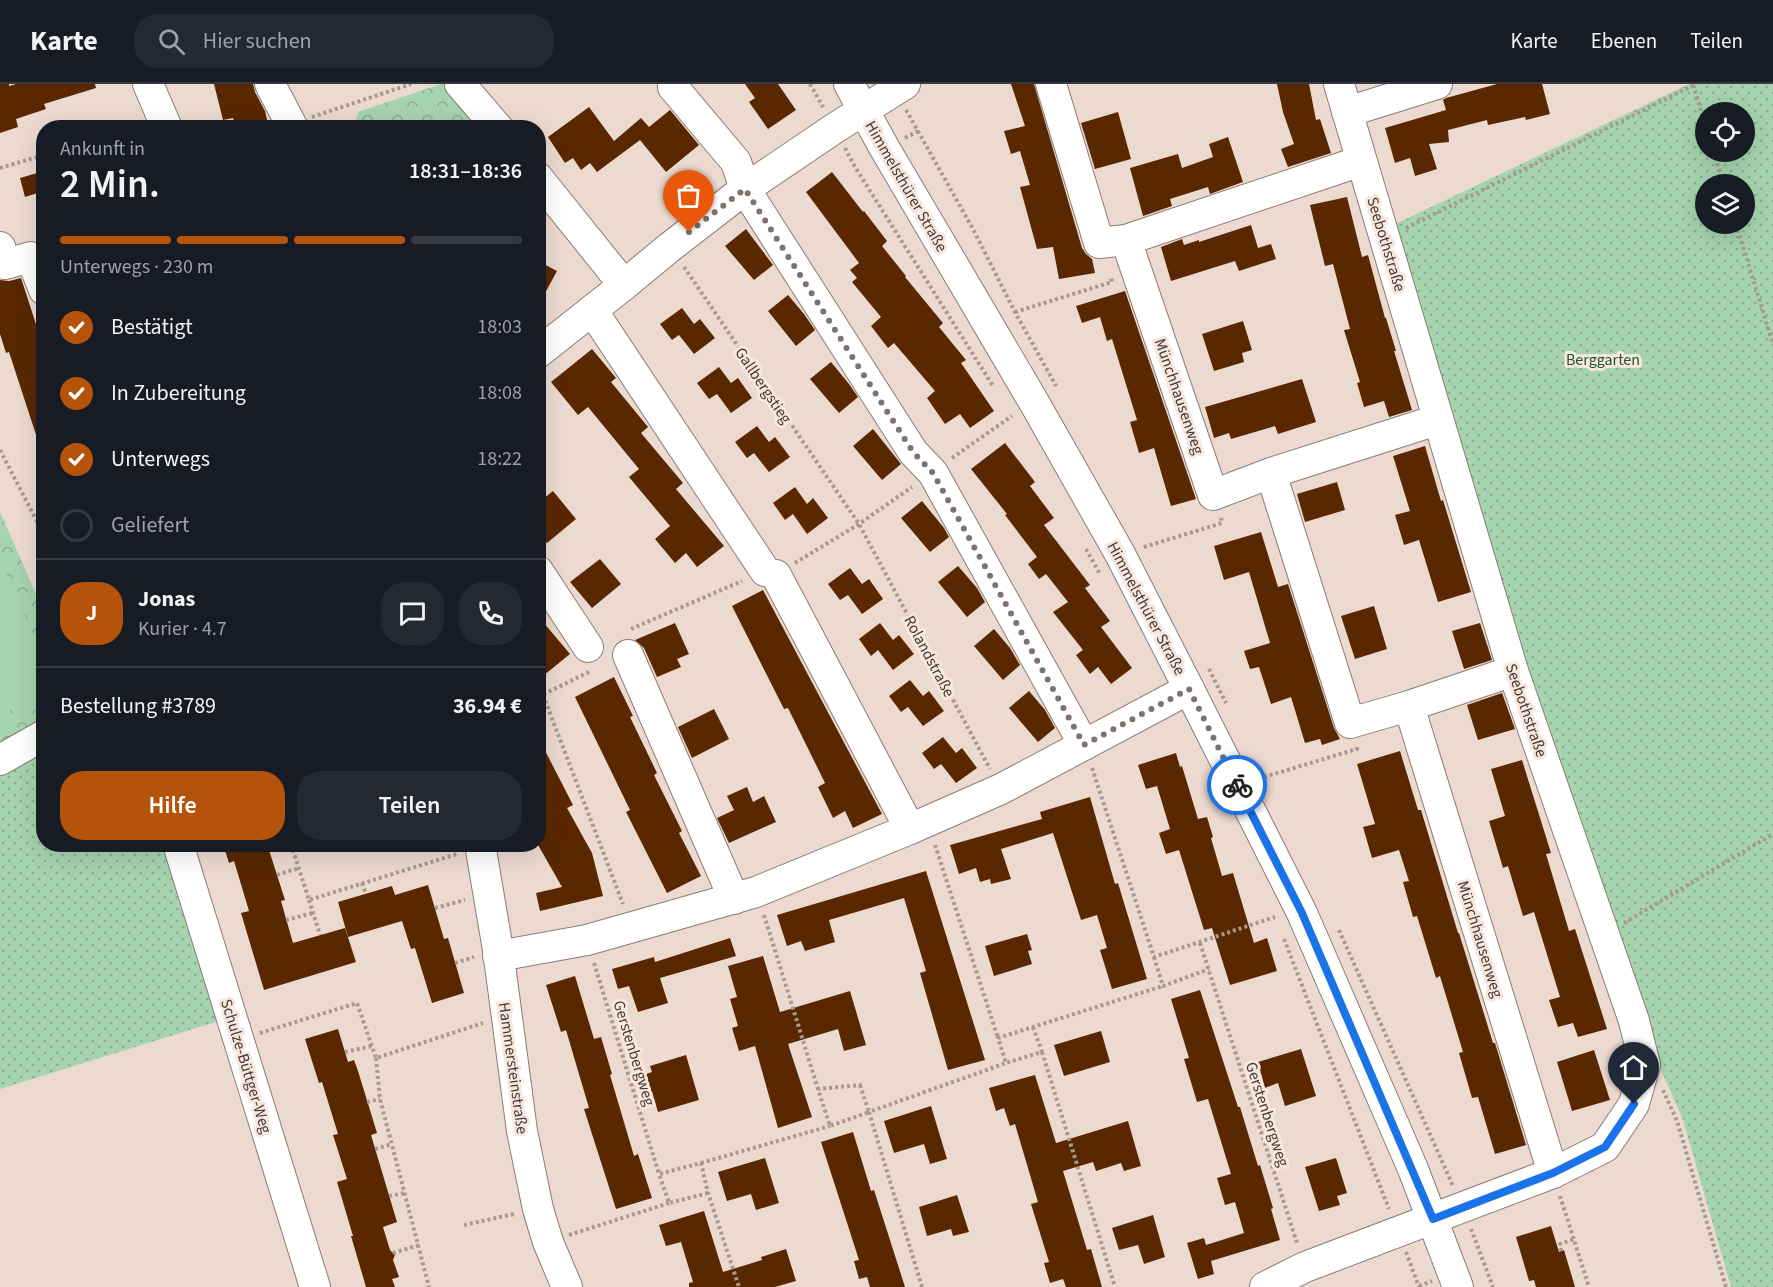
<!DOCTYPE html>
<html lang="de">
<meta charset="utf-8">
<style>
:root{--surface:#171b24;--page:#242831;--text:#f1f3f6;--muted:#9ea1a6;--line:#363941;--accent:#b45309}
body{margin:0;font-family:"Source Sans 3",sans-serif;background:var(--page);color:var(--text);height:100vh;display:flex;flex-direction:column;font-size:22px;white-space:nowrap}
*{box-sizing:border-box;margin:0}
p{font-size:20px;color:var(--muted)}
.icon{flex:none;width:33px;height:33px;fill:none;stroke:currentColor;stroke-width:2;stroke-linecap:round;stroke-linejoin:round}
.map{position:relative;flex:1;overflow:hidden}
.drawer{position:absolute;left:36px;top:36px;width:510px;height:732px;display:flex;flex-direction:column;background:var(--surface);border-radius:24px;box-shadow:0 6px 24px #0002}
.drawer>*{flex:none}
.buttons{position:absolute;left:1695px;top:18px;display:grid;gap:12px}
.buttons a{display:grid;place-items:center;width:60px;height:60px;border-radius:50%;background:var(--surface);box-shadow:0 6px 24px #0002;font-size:30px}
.pin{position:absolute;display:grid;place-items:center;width:51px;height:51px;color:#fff;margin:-62px -26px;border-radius:50% 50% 50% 0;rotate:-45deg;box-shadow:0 0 6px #0007}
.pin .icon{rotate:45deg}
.courier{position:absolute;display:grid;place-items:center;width:60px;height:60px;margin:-30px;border:4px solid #1a73e8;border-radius:50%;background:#fff;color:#222;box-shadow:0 2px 8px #0007}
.summary em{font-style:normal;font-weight:600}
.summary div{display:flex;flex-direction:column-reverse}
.summary{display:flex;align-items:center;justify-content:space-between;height:102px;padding:0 24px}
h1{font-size:39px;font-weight:600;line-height:45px}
.bar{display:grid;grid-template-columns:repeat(4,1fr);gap:9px 6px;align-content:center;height:72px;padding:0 24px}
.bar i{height:8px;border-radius:4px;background:var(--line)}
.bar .on{background:var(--accent)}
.bar p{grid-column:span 4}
.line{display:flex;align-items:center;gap:15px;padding:0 24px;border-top:2px solid var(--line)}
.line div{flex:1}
.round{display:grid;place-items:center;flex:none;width:63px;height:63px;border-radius:24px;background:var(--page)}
ol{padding:0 24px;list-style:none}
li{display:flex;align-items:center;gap:18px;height:66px}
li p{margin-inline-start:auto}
li .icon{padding:6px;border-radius:50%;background:var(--accent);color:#fff;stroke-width:4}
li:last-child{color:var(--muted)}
li i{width:33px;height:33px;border:3px solid var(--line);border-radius:50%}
.cta{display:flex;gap:12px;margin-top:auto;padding:12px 24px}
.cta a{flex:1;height:69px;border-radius:24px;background:var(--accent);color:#fff;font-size:24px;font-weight:600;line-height:69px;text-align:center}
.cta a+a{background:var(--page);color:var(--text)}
header{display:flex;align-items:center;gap:36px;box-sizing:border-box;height:84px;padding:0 30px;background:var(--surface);border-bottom:2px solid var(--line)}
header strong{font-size:28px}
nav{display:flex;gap:33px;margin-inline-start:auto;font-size:21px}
.search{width:420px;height:54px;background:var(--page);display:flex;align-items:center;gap:15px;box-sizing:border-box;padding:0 21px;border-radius:24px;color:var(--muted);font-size:22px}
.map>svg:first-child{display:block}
.grass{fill:url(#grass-dots);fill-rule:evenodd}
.park{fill:url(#park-crowns)}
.pitch{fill:#a6d4af}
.building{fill:#592800}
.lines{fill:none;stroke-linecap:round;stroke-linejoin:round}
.minor-casing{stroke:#8c7c73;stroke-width:32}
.path{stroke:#a79991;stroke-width:4;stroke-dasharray:3 3;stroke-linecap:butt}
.minor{stroke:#fff;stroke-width:30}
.done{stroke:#7e726c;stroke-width:6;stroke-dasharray:0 10.8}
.route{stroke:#1a73e8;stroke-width:8}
.labels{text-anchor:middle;stroke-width:6;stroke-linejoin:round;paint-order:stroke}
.street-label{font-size:16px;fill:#423a36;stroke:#f9e7dd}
.park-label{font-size:16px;fill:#1b582e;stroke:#f9e7dd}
</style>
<header>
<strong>Karte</strong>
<div class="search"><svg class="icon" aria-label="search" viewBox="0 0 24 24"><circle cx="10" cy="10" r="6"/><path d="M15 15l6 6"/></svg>Hier suchen</div>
<nav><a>Karte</a><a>Ebenen</a><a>Teilen</a></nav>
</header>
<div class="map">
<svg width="1773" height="1203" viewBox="0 0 1773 1203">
<defs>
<pattern id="grass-dots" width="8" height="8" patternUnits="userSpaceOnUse" patternTransform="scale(1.5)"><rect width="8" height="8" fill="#a6d4af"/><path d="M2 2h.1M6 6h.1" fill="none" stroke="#89ad8f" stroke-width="1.8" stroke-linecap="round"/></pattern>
<pattern id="park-crowns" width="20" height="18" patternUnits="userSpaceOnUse" patternTransform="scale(1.5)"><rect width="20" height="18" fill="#a6d4af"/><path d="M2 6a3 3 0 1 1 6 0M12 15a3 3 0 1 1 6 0" fill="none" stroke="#89ad8f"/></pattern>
</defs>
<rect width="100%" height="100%" fill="#ecdad0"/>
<g class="grass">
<path d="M1689 0H1773V1203H1731L1683 1036 1639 935 1387 144ZM1706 28H1744V68H1706ZM1706 100H1744V140H1706Z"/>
<path d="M43 660 44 760 166 761 222 936 0 1005V683Z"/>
</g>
<g class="park">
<path d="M441 0H447L476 33 463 43 354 44 358 28Z"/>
<path d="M0 428 44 528 43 660 0 683Z"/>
</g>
<path class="pitch" d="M0 475 43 574V610L0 631Z"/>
<g class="building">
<path d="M0 0H9V2L16 0H95L96 4 44 20 46 25 16 35 18 43 0 49Z"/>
<path d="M214 0H253L255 8 265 27 269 44H236L233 34 223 36Z"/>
<path d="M745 0H778L796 26 768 45 749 18 755 14Z"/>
<path d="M1011 0H1034L1082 164 1086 170 1092 175 1095 189 1059 195 1053 163 1037 165 1020 103 1030 101 1020 67 1011 70 1004 47 1025 42Z"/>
<path d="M1277 0H1309L1316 36 1320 35 1331 69 1288 83 1281 65 1294 60 1283 28Z"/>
<path d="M1497 0H1542L1550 30 1526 36 1525 33 1488 41 1487 36 1448 46 1449 58 1429 60 1437 85 1415 92 1410 74 1395 79 1385 44 1446 26 1443 16 1446 14Z"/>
<path d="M589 23 614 57 641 34 649 43 670 26 699 61 666 88 640 56 597 88 590 79 581 86 573 74 565 79 548 53Z"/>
<path d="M1118 28 1131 75 1095 85 1081 39Z"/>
<path d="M1228 53 1243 98 1210 110 1208 103 1170 115 1172 122 1143 132 1130 84 1178 70 1182 84 1213 73 1209 60Z"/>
<path d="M44 87V107L25 113 20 94Z"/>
<path d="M832 88 863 128 864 127 887 157 882 162 906 192 905 193 943 239 939 243 966 276 961 279 994 327 970 344 960 330 945 340 927 314 935 307 894 259 888 264 871 242 881 233 852 198 857 194 850 186 859 179 806 108Z"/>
<path d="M1347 113 1362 173 1368 171 1385 234H1386L1396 267H1394L1412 326 1389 333 1384 317 1364 323 1357 299 1360 298 1344 246 1350 245 1333 180 1325 182 1310 121Z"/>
<path d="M1251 141 1258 164 1271 160 1276 175 1239 187 1235 177 1171 197 1161 163 1182 155 1184 161 1199 156V158Z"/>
<path d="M746 145 773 181 754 196 725 162Z"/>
<path d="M538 177 557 187 538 222Z"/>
<path d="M21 194 44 265V363H40L9 268 6 269 0 250V196L9 197Z"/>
<path d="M1125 207 1196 415 1171 422 1154 364 1139 369 1130 338 1137 336 1112 255 1107 257 1100 233 1082 239 1076 222Z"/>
<path d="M788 211 804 230 815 246 796 262 768 227Z"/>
<path d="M682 224 694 240 700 235 715 254 694 270 679 251 672 256 660 240Z"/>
<path d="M1243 237 1252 266 1242 269 1244 278 1214 287 1202 250Z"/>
<path d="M592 265 616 294 611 298 648 343 641 349 683 399 676 405 724 462 697 483 686 469 675 479 655 455 670 442 629 393 639 385 588 323 578 331 551 298Z"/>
<path d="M831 278 849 300 858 313 839 329 810 295Z"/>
<path d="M719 283 731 299 738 294 752 314 731 329 717 310 709 315 697 299Z"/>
<path d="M1302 295 1316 338 1278 350 1275 342 1231 355 1229 349 1214 354 1205 323Z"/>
<path d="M757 342 769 358 775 353 790 373 769 388 754 369 747 374 735 358Z"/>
<path d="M873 345 901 380 882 396 853 362Z"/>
<path d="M1005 359 1035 398 1030 402 1054 434 1044 441 1090 501 1085 504 1110 537 1101 543 1132 584 1111 600 1098 583 1090 590 1076 571 1083 566 1053 528 1068 518 1046 490 1039 495 1028 480 1037 473 1005 431 1007 430 971 385Z"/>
<path d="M1425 362 1441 417 1443 416 1471 508 1438 518 1419 456 1404 461 1395 431 1410 427 1393 372Z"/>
<path d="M1337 398 1345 426 1305 438 1297 410Z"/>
<path d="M795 403 807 420 813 414 828 434 807 450 793 430 785 436 773 419Z"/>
<path d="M553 407 576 435 547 459 538 450V419Z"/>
<path d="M922 417 944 444 949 453 930 468 901 434Z"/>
<path d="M1261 448 1278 503 1288 500 1334 644 1340 655 1322 661 1320 655 1305 659 1291 613 1271 620 1259 583 1250 585 1244 567 1270 559 1249 488 1224 496 1214 462Z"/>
<path d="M600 475 621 500 592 524 570 498Z"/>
<path d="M958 482 977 504 985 518 967 533 938 498Z"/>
<path d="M850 484 862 500 869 495 883 515 862 530 848 511 840 516 828 500Z"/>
<path d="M763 506 882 730 853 744 845 727 833 734 818 703 825 699 788 624 784 625 732 522Z"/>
<path d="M1374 522 1387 565 1355 575 1341 532Z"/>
<path d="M538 532 570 570 538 596Z"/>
<path d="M675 539 689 570 677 575 681 583 657 593 644 564 635 556Z"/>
<path d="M880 539 893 556 899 551 914 570 893 586 878 566 871 572 859 555Z"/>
<path d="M1480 539 1492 576 1464 585 1452 547Z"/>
<path d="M994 545 1010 564 1020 581 1003 596 974 562Z"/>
<path d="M614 593 633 632 630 633 657 689 654 691 682 747 679 749 701 792 667 809 626 728 630 726 575 613Z"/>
<path d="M910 596 923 612 929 607 944 627 923 642 908 623 901 628 889 612Z"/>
<path d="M1029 607 1045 626 1055 644 1038 658 1009 624Z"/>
<path d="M1502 609 1515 645 1478 656 1467 621Z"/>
<path d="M714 625 729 655 692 674 678 643Z"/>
<path d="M538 653 573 721 567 724 592 769 603 812 540 827 536 809 562 803 538 761Z"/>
<path d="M943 653 956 669 962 664 977 684 956 699 941 680 934 685 922 669Z"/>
<path d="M1400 667 1418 726H1421L1458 849H1459L1493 959H1495L1526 1061 1495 1070 1478 1013 1472 1014 1459 969 1463 968 1440 892 1436 894 1417 832 1413 833 1403 798 1409 797 1399 766 1372 774 1363 743 1375 740 1357 680Z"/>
<path d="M1176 669 1180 683 1182 682 1198 735 1207 733 1213 753 1211 754 1222 792 1233 789 1254 859 1267 854 1277 887 1230 901 1212 844 1204 846 1179 766 1166 770 1159 749 1170 745 1157 702 1146 705 1138 681Z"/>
<path d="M1522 676 1551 769 1546 770 1569 847 1575 845 1607 945 1578 953 1573 939 1558 943 1549 916 1560 913 1534 828 1523 832 1508 782 1503 784 1489 737 1505 732 1491 685Z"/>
<path d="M747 703 753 718 764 712 776 738 729 759 717 734 734 726 727 712Z"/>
<path d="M1090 713 1115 800 1118 799 1147 895 1112 905 1100 866 1107 864 1097 831 1081 836 1053 749 1001 765 1011 795 991 800 990 795 980 798 976 784 959 790 950 761 1042 735 1040 728Z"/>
<path d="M223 760H274L275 765 269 766 285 816 281 817 293 859 345 844 356 878 264 906 241 829 249 827 234 777 229 779Z"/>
<path d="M926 787 985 976 948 986 920 889 926 887 904 814 829 836 835 858 805 867 801 857 787 862 777 831Z"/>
<path d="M428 801 444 855 448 854 464 909 432 919 415 864 411 865 402 837 348 853 338 818 392 802 395 811Z"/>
<path d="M1027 850 1032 866 1028 867 1032 880 994 892 985 862Z"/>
<path d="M730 854 736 872 660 894 668 919 638 928 629 902 618 905 612 885 654 873 655 878Z"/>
<path d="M763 872 780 928 850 907 866 961 844 967 838 945 788 960 812 1033 778 1044 755 962 739 967 732 944 738 942 730 915 737 913 728 882Z"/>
<path d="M575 892 594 955 601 953 612 990 610 991 634 1072 638 1070 652 1114 616 1125 584 1025 589 1024 566 946 561 948 546 901Z"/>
<path d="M1200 906 1238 1023H1240L1258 1082 1260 1081 1273 1124 1271 1125 1280 1156 1211 1177 1214 1190 1198 1195 1187 1159 1204 1154 1206 1161 1244 1149 1235 1118 1225 1121 1217 1094 1231 1090 1208 1015 1197 1018 1184 975 1189 974 1171 915Z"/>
<path d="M338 945 348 978 354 976 358 987 377 1049 371 1051 397 1138 383 1143 390 1166 395 1171 393 1176 399 1193 392 1195 395 1203H366L351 1152H353L337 1098 347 1095 333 1051 338 1050 322 998 319 999 305 955Z"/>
<path d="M1101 947 1110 978 1064 992 1054 961Z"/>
<path d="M1301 965 1316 1012 1285 1022 1278 999 1265 1004 1258 978Z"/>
<path d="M1594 966 1610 1016 1572 1027 1557 978Z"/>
<path d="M686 971 699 1016 658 1028 652 1008 648 1009 643 991 652 988 650 982Z"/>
<path d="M1035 991 1056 1059 1128 1037 1141 1082 1124 1087 1121 1079 1096 1087 1093 1078 1063 1087 1087 1166 1091 1165 1102 1203H1066L1063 1195 1050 1199 1044 1179 1049 1178 1031 1120 1038 1118 1015 1040 1010 1042 1004 1024 996 1027 989 1004Z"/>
<path d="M931 1022 947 1075 930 1080 924 1060 894 1069 884 1037Z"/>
<path d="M853 1048 871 1107 874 1106 905 1203H870L867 1193 859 1195 854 1177 859 1176 821 1058Z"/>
<path d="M765 1074 779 1119 756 1126 751 1110 727 1117 718 1088Z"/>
<path d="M1336 1074 1347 1109 1337 1112 1340 1121 1319 1127 1305 1083Z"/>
<path d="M957 1111 969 1148 953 1152 951 1145 927 1152 919 1123Z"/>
<path d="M704 1127 723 1188 762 1176 761 1173 786 1165 796 1197 775 1203H689V1199L693 1198 681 1158 666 1162 659 1141Z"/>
<path d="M1153 1131 1165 1173 1144 1180 1138 1161 1119 1166 1112 1144Z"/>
<path d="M1551 1142 1559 1168 1564 1166 1575 1203H1536L1534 1196 1529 1197 1516 1153Z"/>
</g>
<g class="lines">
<g class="minor-casing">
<g id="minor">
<path d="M148 0 167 44"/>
<path d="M270 0 293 44"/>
<path d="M460 0 498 44"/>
<path d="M849 0 885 65 1035 320 1120 470 1189 605 1302 829 1413 1085 1458 1203"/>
<path d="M1051 0 1099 159 1126 156"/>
<path d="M673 3 736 78 745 105 913 368 933 389 1084 661"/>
<path d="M1347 28 1437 0"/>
<path d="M538 94 624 201"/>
<path d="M0 163 5 180 31 173 44 206"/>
<path d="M592 226 765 487"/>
<path d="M538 269 624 201 670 163 745 105 835 44 905 0"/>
<path d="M1271 389 1213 411 1126 156 1361 77"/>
<path d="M538 487 588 563"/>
<path d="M776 491 910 745"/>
<path d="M628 571 734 815"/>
<path d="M1513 587 1409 622 1553 1089"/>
<path d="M1409 622 1350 639 1271 389 1437 336"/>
<path d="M0 676 44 651"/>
<path d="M178 760 315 1203"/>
<path d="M480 760 498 866 522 1047 538 1125 548 1158 567 1203"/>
<path d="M498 872 587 856 756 808 910 745 1001 705 1189 605"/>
<path d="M1265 1203 1305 1183 1553 1089 1605 1063 1634 1020 1645 981 1634 937 1513 587 1339 0"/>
</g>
</g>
<g class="path">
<path d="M810 0 823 23"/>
<path d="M1693 1 1706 42"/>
<path d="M906 26 973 145 1015 228 1056 302"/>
<path d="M312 33 411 0"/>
<path d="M905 54 918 47"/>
<path d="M845 64 855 83 993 302"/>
<path d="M1713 68 1724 100"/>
<path d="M0 84 44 71"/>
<path d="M1736 140 1773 260"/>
<path d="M1406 144 1696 0"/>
<path d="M684 183 859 440 990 685"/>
<path d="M1015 228 1112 198 1111 194"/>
<path d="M0 366 44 451"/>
<path d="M952 374 1012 332"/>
<path d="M1144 463 1222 439 1221 434"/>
<path d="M1086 465 1100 490"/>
<path d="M795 479 859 440 912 403"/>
<path d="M631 545 742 497"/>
<path d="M1209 585 1226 619"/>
<path d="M543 611 623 820"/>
<path d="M538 613 589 588"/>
<path d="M1092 684 1154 873 1275 833"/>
<path d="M1264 693 1357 665 1356 660"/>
<path d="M291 760 309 816 457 770"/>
<path d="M935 761 998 954"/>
<path d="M277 791 299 784"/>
<path d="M362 799 366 810"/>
<path d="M309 816 320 851"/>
<path d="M435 824 465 816"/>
<path d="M764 831 818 1005"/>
<path d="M286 836 313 829"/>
<path d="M1624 839 1773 750"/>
<path d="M1339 846 1453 1102"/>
<path d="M1284 855 1389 1125"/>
<path d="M1200 859 1297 1159"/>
<path d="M1154 873 1163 902 1209 885"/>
<path d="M455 879 474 873"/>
<path d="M594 879 659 1090"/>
<path d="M1033 943 1042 968 1006 979 998 954 1163 902"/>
<path d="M260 949 357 919 376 974 483 939"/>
<path d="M345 968 372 962"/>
<path d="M1042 968 1115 1203"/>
<path d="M376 974 380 1015 429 1203"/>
<path d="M860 1001 869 1028 830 1042 818 1005Z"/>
<path d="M1663 1006 1677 1037 1726 1203"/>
<path d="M367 1018 380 1015"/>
<path d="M375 1065 392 1060"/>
<path d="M701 1079 830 1042"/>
<path d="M708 1109 669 1119 659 1090 701 1079 708 1109 739 1203"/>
<path d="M389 1112 405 1109"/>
<path d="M1560 1112 1589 1203"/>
<path d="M464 1141 514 1130"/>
<path d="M1471 1145 1493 1203"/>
<path d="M569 1151 669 1119"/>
<path d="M1561 1167 1560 1160 1574 1155"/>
<path d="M1406 1168 1419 1203"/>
<path d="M393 1169 419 1161"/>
<path d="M1419 1202 1432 1197"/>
<path d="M922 1203 869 1028 1006 979"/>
</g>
<use href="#minor" class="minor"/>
</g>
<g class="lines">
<path class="done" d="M689 148 745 105 913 368 933 389 1084 661 1189 605 1237 701"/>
<path class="route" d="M1237 701 1302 829 1433 1135 1553 1089 1605 1063 1634 1020"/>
</g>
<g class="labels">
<g class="street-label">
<text transform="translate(907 102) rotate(60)" y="6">Himmelsthürer Straße</text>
<text transform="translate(1387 160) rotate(73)" y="6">Seebothstraße</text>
<text transform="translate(764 301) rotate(56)" y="6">Gallbergstieg</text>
<text transform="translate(1180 312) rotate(71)" y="6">Münchhausenweg</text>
<text transform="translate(1147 524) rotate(62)" y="6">Himmelsthürer Straße</text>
<text transform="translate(930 572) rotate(62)" y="6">Rolandstraße</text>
<text transform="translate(1527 626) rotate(71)" y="6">Seebothstraße</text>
<text transform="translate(1481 855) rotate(73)" y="6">Münchhausenweg</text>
<text transform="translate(635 969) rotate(73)" y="6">Gerstenbergweg</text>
<text transform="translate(247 982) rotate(73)" y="6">Schulze-Büttger-Weg</text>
<text transform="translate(514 984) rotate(82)" y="6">Hammersteinstraße</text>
<text transform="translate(1268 1030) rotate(72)" y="6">Gerstenbergweg</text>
</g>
<g class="park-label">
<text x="1603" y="281">Berggarten</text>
</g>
</g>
</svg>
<div class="buttons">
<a><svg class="icon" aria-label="locate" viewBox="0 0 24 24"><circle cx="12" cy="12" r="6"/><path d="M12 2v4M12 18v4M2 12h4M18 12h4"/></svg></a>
<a><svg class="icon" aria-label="layers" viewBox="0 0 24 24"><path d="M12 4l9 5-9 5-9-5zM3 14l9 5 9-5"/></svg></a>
</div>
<div class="pin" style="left:689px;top:148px;background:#ea580c"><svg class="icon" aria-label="bag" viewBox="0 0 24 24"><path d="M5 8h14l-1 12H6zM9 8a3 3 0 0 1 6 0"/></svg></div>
<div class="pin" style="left:1634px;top:1020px;background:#1f2937"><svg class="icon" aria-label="home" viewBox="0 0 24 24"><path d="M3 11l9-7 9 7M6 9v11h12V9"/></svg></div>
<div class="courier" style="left:1237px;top:701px"><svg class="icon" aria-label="bike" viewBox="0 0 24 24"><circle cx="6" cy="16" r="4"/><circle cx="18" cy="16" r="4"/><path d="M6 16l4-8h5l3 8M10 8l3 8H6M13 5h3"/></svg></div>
<section class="drawer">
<div class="summary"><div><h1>2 Min.</h1><p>Ankunft in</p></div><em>18:31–18:36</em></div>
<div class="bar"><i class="on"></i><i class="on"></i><i class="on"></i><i></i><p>Unterwegs · 230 m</p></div>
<ol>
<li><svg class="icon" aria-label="check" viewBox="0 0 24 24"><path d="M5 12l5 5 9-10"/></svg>Bestätigt<p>18:03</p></li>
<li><svg class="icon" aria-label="check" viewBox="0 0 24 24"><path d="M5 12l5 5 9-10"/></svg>In Zubereitung<p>18:08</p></li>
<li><svg class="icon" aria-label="check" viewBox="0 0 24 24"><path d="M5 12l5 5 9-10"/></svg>Unterwegs<p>18:22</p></li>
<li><i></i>Geliefert</li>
</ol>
<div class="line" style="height:108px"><b class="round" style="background:var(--accent);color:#fff">J</b><div><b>Jonas</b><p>Kurier · 4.7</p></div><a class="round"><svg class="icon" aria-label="chat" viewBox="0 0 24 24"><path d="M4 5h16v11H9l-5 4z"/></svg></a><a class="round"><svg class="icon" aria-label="phone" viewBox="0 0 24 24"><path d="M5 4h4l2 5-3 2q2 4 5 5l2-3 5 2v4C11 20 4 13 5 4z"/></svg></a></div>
<div class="line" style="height:78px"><div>Bestellung #3789</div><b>36.94 €</b></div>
<div class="cta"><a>Hilfe</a><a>Teilen</a></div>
</section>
</div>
